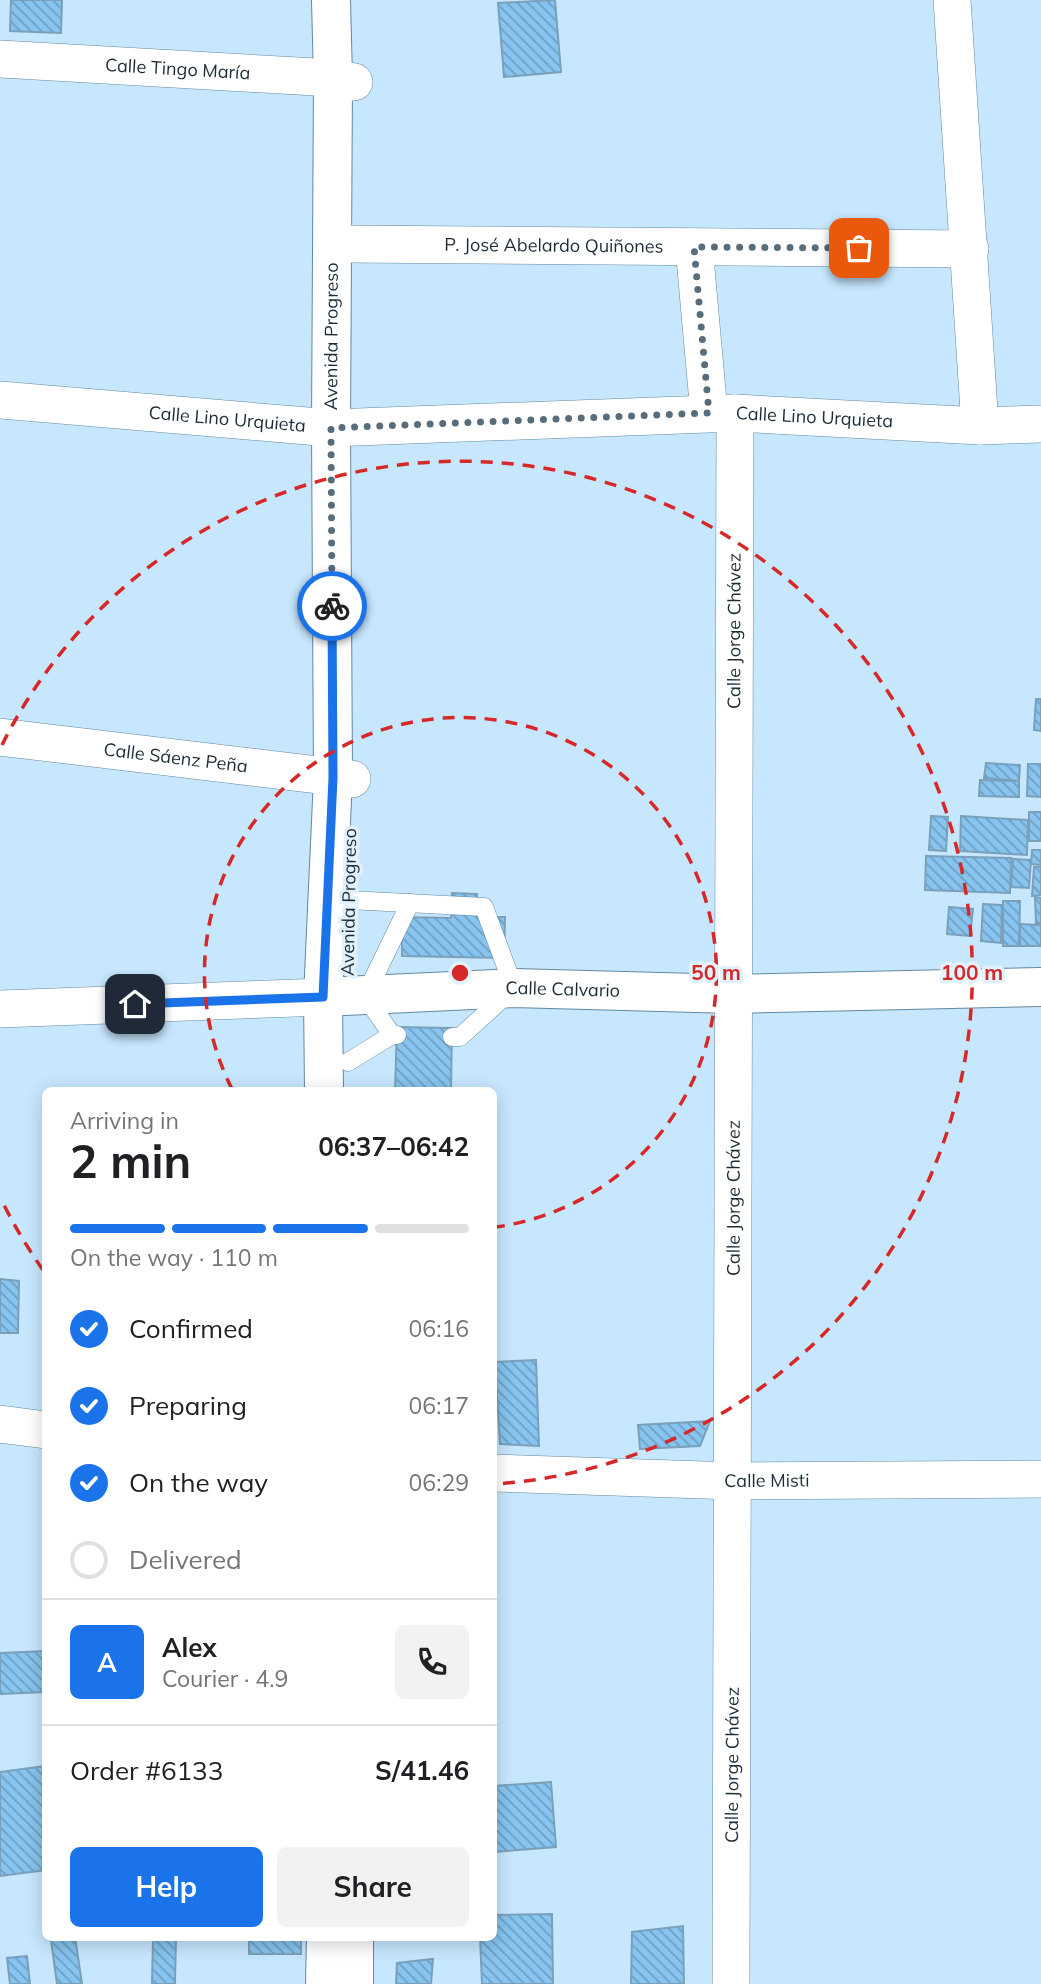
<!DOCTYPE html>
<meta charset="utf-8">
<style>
:root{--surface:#fff;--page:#f2f2f2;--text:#202124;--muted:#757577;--line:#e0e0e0;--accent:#1a73e8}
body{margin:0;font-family:Mulish,sans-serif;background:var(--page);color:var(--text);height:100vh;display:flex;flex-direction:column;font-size:26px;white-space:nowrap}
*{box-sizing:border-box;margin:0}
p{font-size:23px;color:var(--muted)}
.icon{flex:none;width:38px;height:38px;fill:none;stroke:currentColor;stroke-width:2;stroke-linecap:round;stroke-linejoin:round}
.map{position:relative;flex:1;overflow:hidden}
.sheet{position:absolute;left:42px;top:1087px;width:455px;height:854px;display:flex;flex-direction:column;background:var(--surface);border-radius:10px;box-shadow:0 4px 18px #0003}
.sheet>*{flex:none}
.pin{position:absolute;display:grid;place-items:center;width:60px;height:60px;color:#fff;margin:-30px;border-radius:14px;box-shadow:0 4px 10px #0006}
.courier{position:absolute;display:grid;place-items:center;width:70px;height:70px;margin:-35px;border:5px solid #1a73e8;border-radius:50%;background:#fff;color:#222;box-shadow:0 2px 9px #0007}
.head em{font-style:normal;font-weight:700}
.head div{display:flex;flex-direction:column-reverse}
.head{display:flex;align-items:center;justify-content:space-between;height:119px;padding:0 28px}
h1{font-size:46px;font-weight:700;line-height:52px}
.bar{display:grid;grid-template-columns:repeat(4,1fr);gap:10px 7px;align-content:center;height:84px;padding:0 28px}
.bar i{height:9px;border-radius:5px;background:var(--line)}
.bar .on{background:var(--accent)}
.bar p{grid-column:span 4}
.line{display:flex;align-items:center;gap:18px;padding:0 28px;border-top:2px solid var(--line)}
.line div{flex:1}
.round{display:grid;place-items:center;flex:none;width:74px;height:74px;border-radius:10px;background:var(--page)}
ol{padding:0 28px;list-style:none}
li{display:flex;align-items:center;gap:21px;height:77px}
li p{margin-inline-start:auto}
li .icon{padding:7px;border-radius:50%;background:var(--accent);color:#fff;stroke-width:4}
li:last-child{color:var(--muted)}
li i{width:38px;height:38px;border:4px solid var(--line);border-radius:50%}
.primary-button{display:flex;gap:14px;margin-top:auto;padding:14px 28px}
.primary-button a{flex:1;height:80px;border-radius:10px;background:var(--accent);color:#fff;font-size:28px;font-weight:700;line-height:80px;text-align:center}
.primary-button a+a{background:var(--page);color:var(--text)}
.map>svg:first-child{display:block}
.building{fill:url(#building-back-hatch);stroke:#7aa0bb;stroke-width:2}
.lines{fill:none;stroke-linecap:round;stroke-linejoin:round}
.service-casing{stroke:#6388a2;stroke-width:19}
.minor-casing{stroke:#6388a2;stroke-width:38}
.tertiary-casing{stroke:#6388a2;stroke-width:40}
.secondary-casing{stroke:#6388a2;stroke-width:40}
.service{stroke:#fff;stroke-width:18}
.minor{stroke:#fff;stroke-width:37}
.tertiary{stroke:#fff;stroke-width:38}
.secondary{stroke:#fff;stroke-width:38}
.done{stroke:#586d7c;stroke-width:7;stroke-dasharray:0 12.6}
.route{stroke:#1a73e8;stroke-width:9}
.ring{fill:none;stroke:#d62828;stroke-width:3.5;stroke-dasharray:12 9}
.labels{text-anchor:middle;stroke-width:7;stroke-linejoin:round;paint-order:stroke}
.street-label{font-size:18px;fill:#1c2c36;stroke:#e2f2fd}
.centre{fill:#d62828;stroke:#e2f2fd;stroke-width:3.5}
.ring-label{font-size:21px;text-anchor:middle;font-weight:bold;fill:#d62828;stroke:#e2f2fd;stroke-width:7;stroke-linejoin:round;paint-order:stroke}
</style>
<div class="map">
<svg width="1041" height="1984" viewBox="0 0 1041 1984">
<defs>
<pattern id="building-back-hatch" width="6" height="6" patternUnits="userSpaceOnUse" patternTransform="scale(1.75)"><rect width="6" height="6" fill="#87c4ef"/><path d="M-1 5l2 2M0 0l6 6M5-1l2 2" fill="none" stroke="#6e9fc2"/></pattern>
</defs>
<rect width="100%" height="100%" fill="#c7e7fe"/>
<g class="building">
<path d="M11 0H62L61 33 10 31Z"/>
<path d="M555 0 561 72 504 77 498 3Z"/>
<path d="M1036 699H1041V731L1034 730Z"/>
<path d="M986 763 1020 765 1019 781 984 778Z"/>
<path d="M1028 764H1041V797L1027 796Z"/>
<path d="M980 780 1019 781V797L979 796Z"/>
<rect x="1029" y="812" width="12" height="29"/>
<path d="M931 816 948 817 946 851 929 850Z"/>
<path d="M961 816 1028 820 1027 855 960 851Z"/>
<path d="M1032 850H1041V865L1031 864Z"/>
<path d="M926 856 1011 858 1010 893 925 890Z"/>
<path d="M1013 859 1031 860 1029 888 1011 887Z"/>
<path d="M1034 867H1041V895L1032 896Z"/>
<path d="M452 893 477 894V917H505L504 958 402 956V917L451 918Z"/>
<path d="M1035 897 1041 898V923H1036Z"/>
<path d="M1003 901H1020L1019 946H1003Z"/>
<path d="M983 904 1002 905 1001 943 981 941Z"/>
<path d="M949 907 973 909 970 936 947 934Z"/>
<path d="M1020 924 1041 925V946H1020Z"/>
<path d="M397 1027 452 1028 451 1090H395Z"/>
<path d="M0 1279 19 1281 18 1333H0Z"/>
<path d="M536 1360 539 1446 500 1444 495 1362Z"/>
<path d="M710 1421 700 1446 640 1449 638 1425Z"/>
<path d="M46 1651V1692L0 1694V1653Z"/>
<path d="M46 1766V1870L0 1876V1772Z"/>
<path d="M551 1782 556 1847 494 1852V1786Z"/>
<path d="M552 1914 553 1984H482L480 1937H494V1915Z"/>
<path d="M683 1926 684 1984H631L632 1932Z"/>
<path d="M75 1937 82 1984H57L51 1940Z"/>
<path d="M153 1937H176L175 1984H152Z"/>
<rect x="249" y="1937" width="52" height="17"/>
<path d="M27 1956 30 1984H10L7 1958Z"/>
<path d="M433 1959 431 1984H396L397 1963Z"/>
</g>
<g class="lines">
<g class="service-casing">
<g id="service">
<path d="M349 900 484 907 514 988 460 1037H452"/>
<path d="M397 1035H392L365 996 410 903"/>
<path d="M348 1062 392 1035"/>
</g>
</g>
<g class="minor-casing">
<g id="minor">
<path d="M952 0 980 426"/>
<path id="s1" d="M0 59 333 78 354 82"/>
<path id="s2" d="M348 244 970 249"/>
<path d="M694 247 709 413"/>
<path id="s3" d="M0 400 331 428 735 413 980 426 1041 424"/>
<path id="s4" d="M0 737 352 779"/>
<path d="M0 1009 323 997"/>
<path d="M0 1424 46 1430"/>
<path id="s5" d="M494 1473 735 1481 1041 1479"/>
<path id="s6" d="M731 1984C735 1460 733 936 735 413"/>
</g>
</g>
<g class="tertiary-casing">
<g id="tertiary">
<path id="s7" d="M323 997 514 988 733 994 1041 987"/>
</g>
</g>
<g class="secondary-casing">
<g id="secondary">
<path id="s8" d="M324 1090 323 997 333 778 331 428 333 78 331 0"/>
<path d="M325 1984 326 1937"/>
<path d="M354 1984V1937"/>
</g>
</g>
<use href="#service" class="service"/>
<use href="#minor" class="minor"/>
<use href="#tertiary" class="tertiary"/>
<use href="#secondary" class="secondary"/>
</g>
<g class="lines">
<path class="done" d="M332 606 331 428 709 413 694 247 859 248"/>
<path class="route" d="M135 1004 323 997 333 778 332 606"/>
</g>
<g class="ring">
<path d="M232 1089A256 256 0 1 1 496 1227"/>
<path d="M43 1270A512 512 0 0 1 2 1201M2 745A512 512 0 1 1 496 1484"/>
</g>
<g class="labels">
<g class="street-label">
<text dy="6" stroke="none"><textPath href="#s1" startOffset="178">Calle Tingo María</textPath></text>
<text dy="6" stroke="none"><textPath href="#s2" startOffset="206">P. José Abelardo Quiñones</textPath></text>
<text dy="6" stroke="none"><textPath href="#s8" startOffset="754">Avenida Progreso</textPath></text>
<text dy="6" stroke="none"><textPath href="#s3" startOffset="816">Calle Lino Urquieta</textPath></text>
<text dy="6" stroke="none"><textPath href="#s3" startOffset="228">Calle Lino Urquieta</textPath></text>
<text dy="6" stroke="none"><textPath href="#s6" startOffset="1353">Calle Jorge Chávez</textPath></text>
<text dy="6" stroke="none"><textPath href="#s4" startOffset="177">Calle Sáenz Peña</textPath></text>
<text transform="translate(349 902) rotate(-89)" y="6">Avenida Progreso</text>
<text dy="6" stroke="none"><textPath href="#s7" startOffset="240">Calle Calvario</textPath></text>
<text dy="6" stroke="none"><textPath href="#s6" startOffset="786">Calle Jorge Chávez</textPath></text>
<text dy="6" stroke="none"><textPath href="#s5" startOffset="273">Calle Misti</textPath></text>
<text dy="6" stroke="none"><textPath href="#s6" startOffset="219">Calle Jorge Chávez</textPath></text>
</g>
</g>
<circle cx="460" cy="973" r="10" class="centre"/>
<g class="ring-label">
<text x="716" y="980">50 m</text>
<text x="972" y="980">100 m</text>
</g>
</svg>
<div class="pin" style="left:859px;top:248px;background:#ea580c"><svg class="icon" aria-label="bag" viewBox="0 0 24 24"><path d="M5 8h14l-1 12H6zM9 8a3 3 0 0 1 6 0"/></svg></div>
<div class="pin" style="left:135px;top:1004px;background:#1f2937"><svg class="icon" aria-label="home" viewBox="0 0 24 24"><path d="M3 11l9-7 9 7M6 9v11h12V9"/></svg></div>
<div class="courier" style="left:332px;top:606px"><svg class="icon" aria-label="bike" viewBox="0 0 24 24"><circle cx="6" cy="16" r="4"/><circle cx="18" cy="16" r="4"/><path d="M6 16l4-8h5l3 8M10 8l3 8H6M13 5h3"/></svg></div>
<section class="sheet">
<div class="head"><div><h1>2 min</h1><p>Arriving in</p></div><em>06:37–06:42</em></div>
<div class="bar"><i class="on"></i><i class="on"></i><i class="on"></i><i></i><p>On the way · 110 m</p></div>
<ol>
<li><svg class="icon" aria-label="check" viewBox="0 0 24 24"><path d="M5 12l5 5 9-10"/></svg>Confirmed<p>06:16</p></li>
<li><svg class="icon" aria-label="check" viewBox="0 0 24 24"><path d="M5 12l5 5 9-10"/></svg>Preparing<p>06:17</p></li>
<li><svg class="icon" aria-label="check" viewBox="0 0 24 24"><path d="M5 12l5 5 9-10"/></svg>On the way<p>06:29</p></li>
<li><i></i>Delivered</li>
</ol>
<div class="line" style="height:126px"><b class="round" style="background:var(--accent);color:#fff">A</b><div><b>Alex</b><p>Courier · 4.9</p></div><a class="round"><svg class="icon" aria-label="phone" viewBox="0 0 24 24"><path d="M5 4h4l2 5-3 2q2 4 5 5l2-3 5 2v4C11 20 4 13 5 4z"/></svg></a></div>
<div class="line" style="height:91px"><div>Order #6133</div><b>S/41.46</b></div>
<div class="primary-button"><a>Help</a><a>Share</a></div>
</section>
</div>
